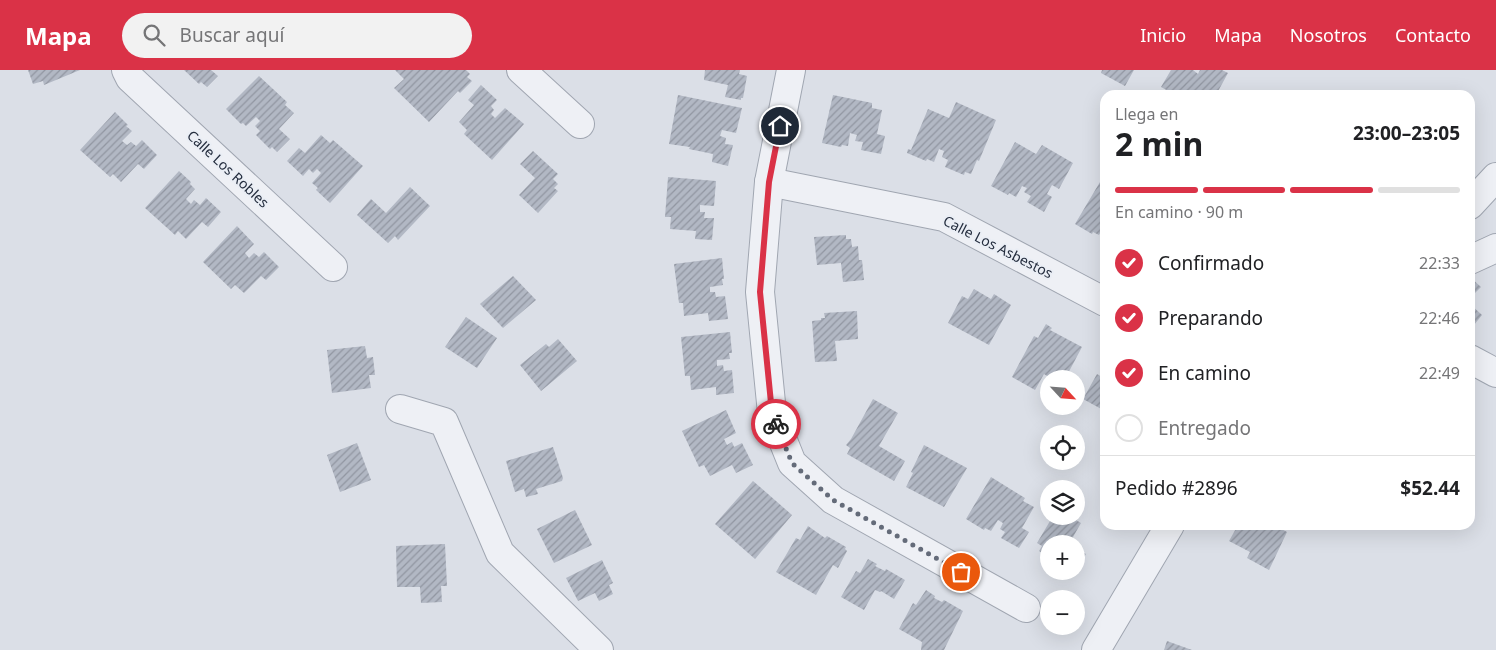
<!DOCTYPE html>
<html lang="es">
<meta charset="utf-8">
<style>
:root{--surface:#fff;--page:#f2f2f2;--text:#202124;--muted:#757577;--line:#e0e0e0;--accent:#da3247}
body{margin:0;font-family:"Noto Sans",sans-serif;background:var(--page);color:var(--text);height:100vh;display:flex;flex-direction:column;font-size:19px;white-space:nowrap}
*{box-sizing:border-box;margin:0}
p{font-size:16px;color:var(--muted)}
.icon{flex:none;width:28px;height:28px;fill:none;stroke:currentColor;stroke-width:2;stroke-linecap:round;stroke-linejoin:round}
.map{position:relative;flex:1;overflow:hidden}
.sheet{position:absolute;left:1100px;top:20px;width:375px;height:440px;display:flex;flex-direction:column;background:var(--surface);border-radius:15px;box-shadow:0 5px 20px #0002}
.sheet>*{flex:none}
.needle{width:32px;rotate:116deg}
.controls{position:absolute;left:1040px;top:300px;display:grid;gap:10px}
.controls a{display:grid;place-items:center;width:45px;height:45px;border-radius:50%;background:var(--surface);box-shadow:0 5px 20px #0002;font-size:25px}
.pin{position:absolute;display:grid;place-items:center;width:42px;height:42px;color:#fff;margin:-21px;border:2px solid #fff;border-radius:50%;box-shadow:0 1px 5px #0007}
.courier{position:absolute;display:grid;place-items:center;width:50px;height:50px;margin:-25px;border:4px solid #da3247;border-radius:50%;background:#fff;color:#222;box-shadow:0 1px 6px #0007}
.overview em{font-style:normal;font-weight:700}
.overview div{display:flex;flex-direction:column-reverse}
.overview{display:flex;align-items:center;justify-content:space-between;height:85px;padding:0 15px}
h1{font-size:32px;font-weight:700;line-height:38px}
.bar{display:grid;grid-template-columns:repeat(4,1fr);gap:8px 5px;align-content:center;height:60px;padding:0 15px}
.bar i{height:6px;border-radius:4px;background:var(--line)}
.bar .current{background:var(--accent)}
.bar p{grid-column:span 4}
.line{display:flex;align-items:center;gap:12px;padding:0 15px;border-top:1px solid var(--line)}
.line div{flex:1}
ol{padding:0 15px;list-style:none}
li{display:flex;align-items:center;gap:15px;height:55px}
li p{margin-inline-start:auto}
li .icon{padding:5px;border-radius:50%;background:var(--accent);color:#fff;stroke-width:4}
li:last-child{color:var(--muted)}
li i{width:28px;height:28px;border:2px solid var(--line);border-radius:50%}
header{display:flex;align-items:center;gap:30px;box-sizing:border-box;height:70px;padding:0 25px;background:var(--accent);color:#fff}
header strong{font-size:24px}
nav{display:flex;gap:28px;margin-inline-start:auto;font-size:18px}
.search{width:350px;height:45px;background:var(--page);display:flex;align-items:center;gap:12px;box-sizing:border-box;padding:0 18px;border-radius:28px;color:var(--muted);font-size:19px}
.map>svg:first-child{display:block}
.building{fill:url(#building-hatch)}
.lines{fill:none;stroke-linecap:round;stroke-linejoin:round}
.minor-casing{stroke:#a0a6b1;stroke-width:30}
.minor{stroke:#eef0f5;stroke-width:28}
.done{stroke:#646b79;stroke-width:5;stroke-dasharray:0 9}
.route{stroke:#da3247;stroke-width:6}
.labels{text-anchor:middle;stroke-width:4;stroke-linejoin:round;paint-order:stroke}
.street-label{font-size:14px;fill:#242d3e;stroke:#eaeef5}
</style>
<header>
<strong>Mapa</strong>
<div class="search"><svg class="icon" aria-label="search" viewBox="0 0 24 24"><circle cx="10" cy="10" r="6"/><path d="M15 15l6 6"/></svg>Buscar aquí</div>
<nav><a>Inicio</a><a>Mapa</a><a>Nosotros</a><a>Contacto</a></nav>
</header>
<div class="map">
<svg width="1496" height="580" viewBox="0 0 1496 580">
<defs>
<pattern id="building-hatch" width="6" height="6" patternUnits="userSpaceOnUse" patternTransform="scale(1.25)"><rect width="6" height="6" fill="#b2b8c4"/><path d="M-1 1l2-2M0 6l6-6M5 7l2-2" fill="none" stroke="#9196a1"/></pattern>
</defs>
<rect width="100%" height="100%" fill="#dbdfe7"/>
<g class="building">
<path d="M28 0H80L44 15 43 11 33 14Z"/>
<path d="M184 0H211L218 6 207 17 201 12 199 14Z"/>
<path d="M395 0H466L470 4 467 7 472 11 460 23 458 21 429 52 394 18 404 9Z"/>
<path d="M705 0H740L739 4 747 6 743 28H741V30L725 27 728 15 704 10Z"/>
<path d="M1102 0H1134L1125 16 1101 3Z"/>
<path d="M1171 0H1193L1198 4 1200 0H1222L1228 3 1216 25H1168L1170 22 1161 17Z"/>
<path d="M259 6 287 32 285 35 294 43 279 59 290 69 277 82 272 77 270 79 256 65 260 61 255 56 260 51 256 47 246 56 243 53 241 54 226 39Z"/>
<path d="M481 15 497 30 491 36 494 40 491 44 495 48 505 38 524 54 492 90 464 64 467 60 459 52 474 35 468 30Z"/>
<path d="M678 25 742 38 736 63 722 60 720 66 726 68 725 74 733 75 728 96 712 92 713 84 689 79 690 77 669 74Z"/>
<path d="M833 25 872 33V38L882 40 877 64 885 66 881 84 861 80 863 72 855 71 857 65 850 63 848 76 842 75 841 77 822 73Z"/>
<path d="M956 32 996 50 979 91 977 90 971 104 965 102 964 105 945 97 948 90 942 87 944 81 939 79 934 92 927 89 926 91 907 83 908 79 911 80 928 39 949 48Z"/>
<path d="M115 42 128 55 126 56 132 61 122 71 127 75 131 72 136 76 142 70 157 85 144 99 138 94 121 112 113 104 110 107 80 80Z"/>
<path d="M321 65 330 73 333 70 363 96 330 133 316 120 318 118 312 113 321 103 317 99 313 103 309 99 303 106 287 91 299 78 305 83Z"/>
<path d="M1015 72 1036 84 1042 75 1073 93 1059 119 1052 115 1047 124 1052 127 1044 142 1027 132 1031 126 1024 122 1027 118 1022 116 1016 127 1009 123 1008 125 991 116Z"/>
<path d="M533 81 558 104 553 109 558 114 554 118 558 121 538 143 519 125 535 108 520 94Z"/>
<path d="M179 101 191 112 190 114 195 119 186 129 191 134 194 130 200 135 206 128 221 142 208 157 202 152 186 169 178 161 175 165 145 138Z"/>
<path d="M668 107 716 111 714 136 700 135V142H705L704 148H714L712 170 695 169 696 161 670 159 671 147H665Z"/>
<path d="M1100 112 1105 114V154L1099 165 1093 162 1092 164 1075 154Z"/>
<path d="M410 117 430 136 398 170 395 166 388 173 357 145 371 129 386 143Z"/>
<path d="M237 156 254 174 245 183 249 188 254 183 259 187 264 182 279 197 266 210 261 206 244 223 235 215 231 219 203 192Z"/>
<path d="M846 165V169H851L852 177 858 176 859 190H862L864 210 843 212 841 193 817 195 814 167Z"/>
<path d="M722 188 724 209H722L723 215 710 217V222H715L716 227 725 226 728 249 709 251 708 243 684 246 683 233H679L674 194Z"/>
<path d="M513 206 536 230 503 258 480 234Z"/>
<path d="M1470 207 1481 217 1472 226 1470 224Z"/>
<path d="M974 219 991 229 994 224 1011 235 989 275 948 253 962 226 968 229Z"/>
<path d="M1470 234 1482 245 1470 260Z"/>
<path d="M857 241 858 269 835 271 837 291 815 292 812 251 821 250V248H825L824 243Z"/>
<path d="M466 247 497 268 477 298 445 277Z"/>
<path d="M1046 254 1052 258 1050 260 1082 277 1065 309H1052L1044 304 1035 320 1012 307 1034 266 1038 268Z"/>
<path d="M730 262 732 283H729L730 289 717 290V296L723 295 724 301 732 300 734 323 716 325V317L691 320 690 306H685L681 267Z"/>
<path d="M558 269 577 291 541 321 520 295 546 274 549 277Z"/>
<path d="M365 276 367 288 373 287 375 305H369L371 318 332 323 327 280Z"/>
<path d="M1105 302V341L1083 329 1097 304 1102 307Z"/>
<path d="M873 329 898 343 879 376 905 391 894 411 847 384 850 378 846 375 851 369Z"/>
<path d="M726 340 736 363 724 369 727 375 732 372 734 377 742 373 753 395 736 403 732 395 710 406 704 395 699 397 682 361Z"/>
<path d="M357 373 371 410 340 422 327 385Z"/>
<path d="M924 375 967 398 944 437 906 417 913 403 911 402Z"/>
<path d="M553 377 563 408 562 411 536 419 538 424 526 427 524 419 515 422 506 391Z"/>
<path d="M991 407 1025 428 1023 431 1034 437 1022 458 1029 462 1019 478 1001 468 1005 462 1000 459 1003 453 998 450 991 461 985 458 984 460 966 449Z"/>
<path d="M753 411 792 445 755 489 715 454Z"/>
<path d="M575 440 592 475 554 493 537 459Z"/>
<path d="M1053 446H1069L1081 453 1069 474H1049V487L1039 481 1042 476 1037 473Z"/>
<path d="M1238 455H1274L1287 462 1269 500 1247 488 1250 482 1229 471Z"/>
<path d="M808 456 825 468 827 466 846 477 845 479 847 481 838 498 833 495 816 525 776 502 796 468 800 470Z"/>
<path d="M445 474 447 516H441L442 532 421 533 420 517H397L396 476Z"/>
<path d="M1076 479 1086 484 1076 501Z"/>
<path d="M868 489 877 494 875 496 885 501 886 499 905 510 894 529 881 521 880 522 875 520 864 540 841 527 856 501 860 503Z"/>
<path d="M602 490 613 513 609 515 613 524 599 531 595 523 578 531 566 508Z"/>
<path d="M926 520 935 526 934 528 942 532 944 530 963 541 944 580H921L922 572 899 559 913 533 916 535Z"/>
<path d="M1167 571 1192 580H1164Z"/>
</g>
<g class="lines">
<g class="minor-casing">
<g id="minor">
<path d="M126 0 130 8 333 197"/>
<path d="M521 0 580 54"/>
<path d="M791 0 769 112 760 222 772 343 792 393 833 430 1026 538"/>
<path d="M769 112 944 147 1105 232"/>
<path d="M1470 135 1496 107"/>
<path d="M1470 190 1496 178"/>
<path d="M1470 289 1496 303"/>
<path d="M400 339 444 352 500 483 599 580"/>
<path d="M1096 580 1170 455"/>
</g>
</g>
<use href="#minor" class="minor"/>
</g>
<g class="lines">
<path class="done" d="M776 354 792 393 833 430 961 502"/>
<path class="route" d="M776 354 772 343 760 222 769 112 780 56"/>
</g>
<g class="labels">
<g class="street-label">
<text transform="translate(228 99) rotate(43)" y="5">Calle Los Robles</text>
<text transform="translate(998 177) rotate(27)" y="5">Calle Los Asbestos</text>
</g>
</g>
</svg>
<div class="controls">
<a><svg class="needle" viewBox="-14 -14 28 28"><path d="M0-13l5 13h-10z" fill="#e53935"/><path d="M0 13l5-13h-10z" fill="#757577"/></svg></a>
<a><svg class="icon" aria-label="locate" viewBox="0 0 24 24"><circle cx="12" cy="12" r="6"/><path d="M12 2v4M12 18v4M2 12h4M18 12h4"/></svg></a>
<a><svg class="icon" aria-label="layers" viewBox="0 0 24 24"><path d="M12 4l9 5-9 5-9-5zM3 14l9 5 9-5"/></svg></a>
<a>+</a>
<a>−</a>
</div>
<div class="pin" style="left:961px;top:502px;background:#ea580c"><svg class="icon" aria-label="bag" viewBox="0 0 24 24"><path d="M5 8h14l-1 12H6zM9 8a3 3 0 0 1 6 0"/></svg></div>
<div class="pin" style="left:780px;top:56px;background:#1f2937"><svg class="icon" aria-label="home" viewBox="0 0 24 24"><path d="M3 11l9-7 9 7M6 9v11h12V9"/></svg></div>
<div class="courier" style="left:776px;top:354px"><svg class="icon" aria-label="bike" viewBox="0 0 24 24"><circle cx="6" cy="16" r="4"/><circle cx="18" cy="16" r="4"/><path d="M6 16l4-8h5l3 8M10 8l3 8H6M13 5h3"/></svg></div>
<section class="sheet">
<div class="overview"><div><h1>2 min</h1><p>Llega en</p></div><em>23:00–23:05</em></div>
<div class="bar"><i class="current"></i><i class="current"></i><i class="current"></i><i></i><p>En camino · 90 m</p></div>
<ol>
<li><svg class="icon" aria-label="check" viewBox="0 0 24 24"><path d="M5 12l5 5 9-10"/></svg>Confirmado<p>22:33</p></li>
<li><svg class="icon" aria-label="check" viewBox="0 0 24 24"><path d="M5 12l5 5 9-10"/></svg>Preparando<p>22:46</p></li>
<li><svg class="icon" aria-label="check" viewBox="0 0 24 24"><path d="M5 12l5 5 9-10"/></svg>En camino<p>22:49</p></li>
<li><i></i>Entregado</li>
</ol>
<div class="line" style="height:65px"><div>Pedido #2896</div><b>$52.44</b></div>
</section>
</div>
